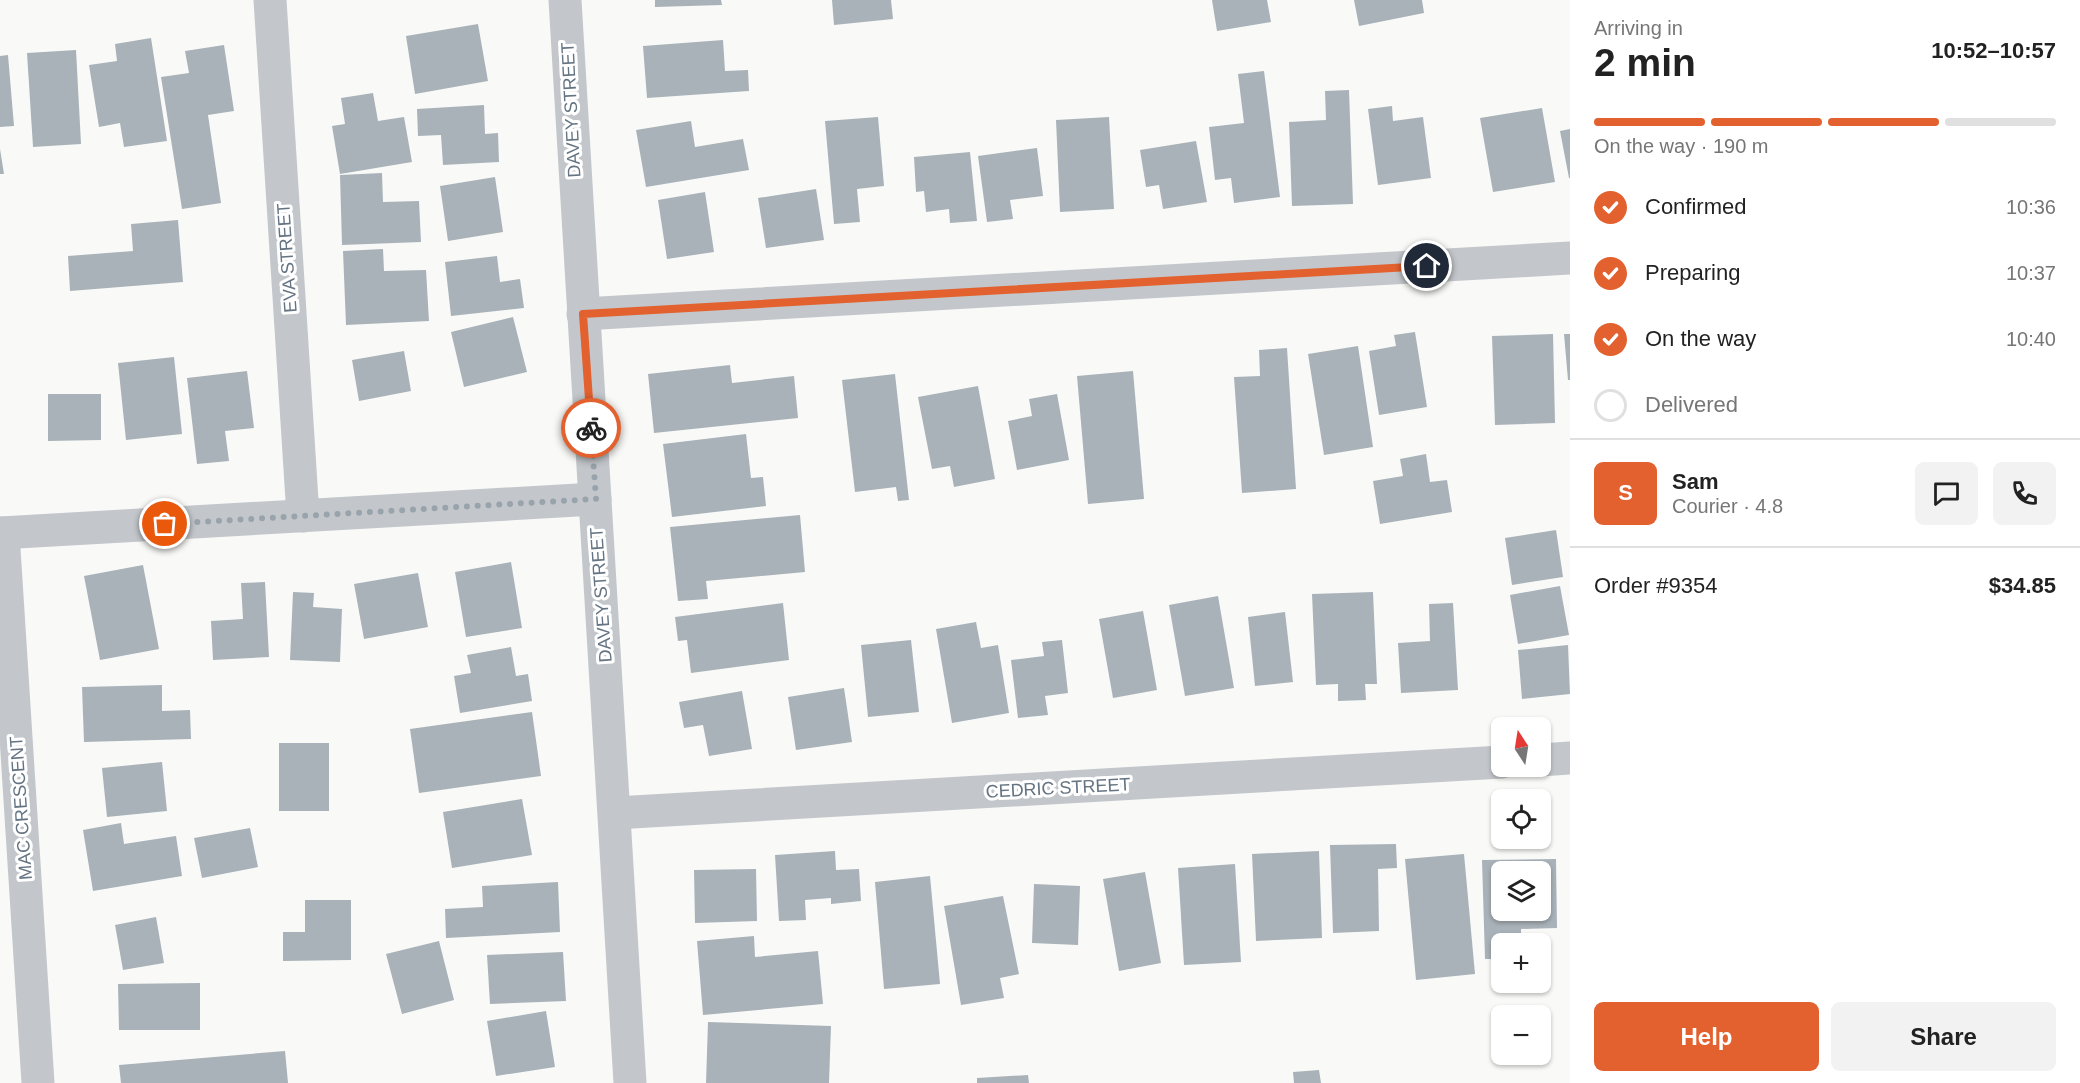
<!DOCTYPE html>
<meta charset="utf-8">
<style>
:root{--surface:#fff;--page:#f2f2f2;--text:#222;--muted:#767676;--line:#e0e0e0;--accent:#e3612e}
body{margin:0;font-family:Helvetica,sans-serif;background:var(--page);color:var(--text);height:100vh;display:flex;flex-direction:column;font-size:22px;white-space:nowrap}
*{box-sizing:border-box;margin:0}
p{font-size:20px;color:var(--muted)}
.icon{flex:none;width:33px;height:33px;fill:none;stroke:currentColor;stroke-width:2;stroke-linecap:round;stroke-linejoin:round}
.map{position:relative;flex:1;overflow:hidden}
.panel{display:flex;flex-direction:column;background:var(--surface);width:510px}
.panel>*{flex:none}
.needle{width:39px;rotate:348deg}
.fabs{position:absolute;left:1491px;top:717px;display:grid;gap:12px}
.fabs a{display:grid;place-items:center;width:60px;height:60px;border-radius:9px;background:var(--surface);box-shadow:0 2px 4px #0004;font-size:30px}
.pin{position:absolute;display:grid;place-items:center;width:51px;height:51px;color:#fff;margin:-26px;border:3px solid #fff;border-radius:50%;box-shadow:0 2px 6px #0007}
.courier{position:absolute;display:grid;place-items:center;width:60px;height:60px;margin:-30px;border:4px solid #e3612e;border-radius:50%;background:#fff;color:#222;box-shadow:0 2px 8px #0007}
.summary em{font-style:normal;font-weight:800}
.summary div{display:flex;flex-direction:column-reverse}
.summary{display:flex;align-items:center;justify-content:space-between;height:102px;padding:0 24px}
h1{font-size:39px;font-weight:800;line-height:45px}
.bar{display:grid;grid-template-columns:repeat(4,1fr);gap:9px 6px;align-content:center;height:72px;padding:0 24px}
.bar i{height:8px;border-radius:4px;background:var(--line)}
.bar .on{background:var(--accent)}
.bar p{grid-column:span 4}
.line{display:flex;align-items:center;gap:15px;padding:0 24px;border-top:2px solid var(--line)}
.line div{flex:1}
.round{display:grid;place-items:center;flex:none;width:63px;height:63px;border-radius:9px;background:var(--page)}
ol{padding:0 24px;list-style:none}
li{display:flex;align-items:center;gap:18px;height:66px}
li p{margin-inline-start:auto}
li .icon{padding:6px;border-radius:50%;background:var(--accent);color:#fff;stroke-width:4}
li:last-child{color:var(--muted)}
li i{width:33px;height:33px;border:3px solid var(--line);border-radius:50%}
.action{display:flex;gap:12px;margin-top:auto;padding:12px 24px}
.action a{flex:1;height:69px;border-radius:9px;background:var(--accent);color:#fff;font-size:24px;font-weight:800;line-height:69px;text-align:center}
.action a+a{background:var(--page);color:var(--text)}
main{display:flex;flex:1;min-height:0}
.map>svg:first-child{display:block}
.building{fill:#a9b2b9;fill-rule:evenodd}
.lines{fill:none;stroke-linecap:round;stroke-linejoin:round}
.minor{stroke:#c3c7cb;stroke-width:33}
.done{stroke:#99a3ab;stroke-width:6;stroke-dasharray:0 10.8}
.route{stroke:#e3612e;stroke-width:8}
.labels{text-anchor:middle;stroke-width:6;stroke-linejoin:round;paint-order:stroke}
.street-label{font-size:18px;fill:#657482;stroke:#fff}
</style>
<main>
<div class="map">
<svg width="1570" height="1083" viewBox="0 0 1570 1083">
<rect width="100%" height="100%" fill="#f9faf7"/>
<g class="building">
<path d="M655 0H721L722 5 655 7Z"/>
<path d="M832 0H891L893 19 834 25Z"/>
<path d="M1212 0H1267L1271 22 1217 31Z"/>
<path d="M1354 0H1422L1424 13 1359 26Z"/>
<path d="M478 24 488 81 415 94 406 36Z"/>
<path d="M151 38 167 141 124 147 120 123 99 127 89 65 117 61 115 44Z"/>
<path d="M723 40 725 71 748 70 749 91 647 98 643 46Z"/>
<path d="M224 45 234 111 208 115 221 203 182 209 161 77 189 73 185 51Z"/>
<path d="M76 50 81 144 33 147 27 53Z"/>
<path d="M8 55 14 126 0 127V56Z"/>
<path d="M1264 71 1280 197 1234 203 1231 178 1215 180 1209 127 1244 123 1238 74Z"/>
<path d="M1349 90 1353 204 1292 206 1289 122 1326 120 1325 91Z"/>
<path d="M373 93 378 121 404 117 412 162 340 174 332 126 345 124 341 98Z"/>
<path d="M484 105 485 134 498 133 499 162 443 165 441 135 418 136 417 109Z"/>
<path d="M1392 106 1393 121 1423 117 1431 178 1378 185 1368 109Z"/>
<path d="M1542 108 1555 182 1493 192 1480 118Z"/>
<path d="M878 117 884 186 857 189 860 222 834 224 825 121Z"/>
<path d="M1109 117 1114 209 1060 212 1056 120Z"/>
<path d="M691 121 695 147 743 139 749 170 646 187 636 130Z"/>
<path d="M1570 129V178H1569L1560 131Z"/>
<path d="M1196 141 1207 202 1163 209 1159 185 1146 187 1140 150Z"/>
<path d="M1037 148 1043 196 1010 200 1013 219 987 222 978 156Z"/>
<path d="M0 149 4 174H0Z"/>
<path d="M970 152 977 221 950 223 949 209 926 212 924 191 916 192 914 157Z"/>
<path d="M382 173 383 202 419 201 421 242 342 245 340 175Z"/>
<path d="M495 177 503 232 448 241 440 186Z"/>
<path d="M816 189 824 240 766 248 758 198Z"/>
<path d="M705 192 714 252 667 259 658 200Z"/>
<path d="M178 220 183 282 70 291 68 256 133 251 131 224Z"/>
<path d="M383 249 384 271 426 270 429 321 346 325 343 251Z"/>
<path d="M497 256 500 282 520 279 524 308 451 316 445 262Z"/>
<path d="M513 317 527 372 464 387 451 332Z"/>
<path d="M1415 332 1427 407 1379 415 1369 351 1396 346 1394 335Z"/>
<path d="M1553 334 1555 423 1495 425 1492 336Z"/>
<path d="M1564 334H1570V380H1568Z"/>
<path d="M1358 346 1373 447 1324 455 1308 354Z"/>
<path d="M1287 348 1296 489 1242 493 1234 377 1260 376 1259 350Z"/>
<path d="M404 351 411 391 359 401 352 360Z"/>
<path d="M174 357 182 434 126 440 118 363Z"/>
<path d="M730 365 732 383 794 376 798 418 654 433 648 374Z"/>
<path d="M247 371 254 428 225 431 229 461 197 464 187 378Z"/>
<path d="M1133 371 1144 499 1088 504 1077 376Z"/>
<path d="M895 374 909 500 898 501 896 487 855 492 842 380Z"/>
<path d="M978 386 995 479 954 487 950 466 932 469 918 397Z"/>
<path d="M48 394H101V440L48 441Z"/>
<path d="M1057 394 1069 460 1017 470 1008 421 1032 416 1029 399Z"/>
<path d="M746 434 751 478 763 477 766 506 672 517 663 444Z"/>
<path d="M1426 454 1430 482 1447 480 1452 512 1380 524 1373 481 1403 476 1400 459Z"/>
<path d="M800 515 805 572 706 581 708 599 678 601 670 527Z"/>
<path d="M1556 530 1563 577 1512 585 1505 538Z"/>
<path d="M511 562 522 628 466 637 455 572Z"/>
<path d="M143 565 159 649 100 660 84 576Z"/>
<path d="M418 573 428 627 364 639 354 584Z"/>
<path d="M265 582 269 657 213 660 211 621 243 619 241 583Z"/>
<path d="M1560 586 1569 635 1518 644 1510 595Z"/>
<path d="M293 592 314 593 313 607 342 609 340 662 290 660Z"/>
<path d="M1373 592 1377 684H1365L1366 700 1338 701V684L1316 685 1312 594Z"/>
<path d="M1218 596 1234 688 1185 696 1169 605Z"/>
<path d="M783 603 789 660 691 673 687 640 678 641 675 617Z"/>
<path d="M1453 603 1458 690 1401 693 1398 643 1430 641 1429 604Z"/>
<path d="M1143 611 1157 690 1113 698 1099 619Z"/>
<path d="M1285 612 1293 682 1255 686 1248 617Z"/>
<path d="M976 622 981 648 998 645 1009 713 952 723 936 629Z"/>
<path d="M911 640 919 712 868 717 861 645Z"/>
<path d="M1062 640 1068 693 1045 696 1048 715 1018 718 1011 660 1044 656 1042 642Z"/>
<path d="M1568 645 1570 694 1522 699 1518 650Z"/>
<path d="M511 647 516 676 528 674 532 701 460 713 454 676 471 673 467 655Z"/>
<path d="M162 685V711L190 710 191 739 84 742 82 687Z"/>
<path d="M844 688 852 742 796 750 788 697Z"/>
<path d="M742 691 752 749 709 756 703 725 684 728 679 702Z"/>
<path d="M532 712 541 776 419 793 410 729Z"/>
<rect x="279" y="743" width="50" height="68"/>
<path d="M162 762 167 811 107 817 102 768Z"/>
<path d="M522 799 532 855 452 868 443 812Z"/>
<path d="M121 823 124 844 176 836 182 876 93 891 83 830Z"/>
<path d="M250 828 258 867 202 878 194 838Z"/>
<path d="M1396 844 1397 868 1378 869 1379 931 1333 933 1330 845Z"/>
<path d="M835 851 836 870 859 869 861 901 831 904V898L805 900 806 920 779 921 775 855Z"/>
<path d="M1319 851 1322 938 1256 941 1252 854Z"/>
<path d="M1464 854 1475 974 1416 980 1405 859Z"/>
<path d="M1556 859 1557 928 1521 929V944H1502V959H1485L1482 860ZM1502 872H1540V910H1502Z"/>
<path d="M1235 864 1241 962 1184 965 1178 868Z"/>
<path d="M756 869 757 921 695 923 694 870Z"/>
<path d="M1145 872 1161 963 1119 971 1103 879Z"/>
<path d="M930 876 940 984 884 989 875 882Z"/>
<path d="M558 882 560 932 446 938 445 909 483 907 482 886Z"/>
<path d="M1034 884 1080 886 1078 945 1032 943Z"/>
<path d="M1003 896 1019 974 1000 978 1004 998 961 1005 944 906Z"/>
<path d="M305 900H351V960L283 961V932H305Z"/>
<path d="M156 917 164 963 123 970 115 925Z"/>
<path d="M754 936 755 957 818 951 823 1004 703 1015 697 941Z"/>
<path d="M439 941 454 1000 402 1014 386 954Z"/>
<path d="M563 952 566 1001 490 1004 487 955Z"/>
<path d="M200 983V1030H119L118 984Z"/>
<path d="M546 1011 555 1067 496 1076 487 1021Z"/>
<path d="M708 1022 831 1026 829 1083H706Z"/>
<path d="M285 1051 288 1083H121L119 1065Z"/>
<path d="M1319 1070 1321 1083H1294L1293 1072Z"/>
<path d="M1028 1075 1029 1083H977V1078Z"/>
</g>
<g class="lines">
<g class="minor">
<path d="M270 0 303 516"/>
<path d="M565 0 630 1083"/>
<path d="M583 314 1570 258"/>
<path d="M0 533 595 499"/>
<path d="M3 533 38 1083"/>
<path d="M1540 760 1570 758"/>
<path d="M615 813 1502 762"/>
</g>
</g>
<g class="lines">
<path class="done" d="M165 524 596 499 591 428"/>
<path class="route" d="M591 428 583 314 1427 266"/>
</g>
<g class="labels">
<g class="street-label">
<text transform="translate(571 110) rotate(-93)" y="6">DAVEY STREET</text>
<text transform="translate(287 258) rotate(-94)" y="6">EVA STREET</text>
<text transform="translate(601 595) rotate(-94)" y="6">DAVEY STREET</text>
<text transform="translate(1058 788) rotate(-3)" y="6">CEDRIC STREET</text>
<text transform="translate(21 808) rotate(-94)" y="6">MAC CRESCENT</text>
</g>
</g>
</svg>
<div class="fabs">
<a><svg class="needle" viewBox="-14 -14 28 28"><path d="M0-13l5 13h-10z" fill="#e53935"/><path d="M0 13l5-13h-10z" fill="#767676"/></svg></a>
<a><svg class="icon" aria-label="locate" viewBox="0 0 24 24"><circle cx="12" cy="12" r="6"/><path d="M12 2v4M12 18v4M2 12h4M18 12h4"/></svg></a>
<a><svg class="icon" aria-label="layers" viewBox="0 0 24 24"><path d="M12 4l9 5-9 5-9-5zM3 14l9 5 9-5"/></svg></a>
<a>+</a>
<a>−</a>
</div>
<div class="pin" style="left:165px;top:524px;background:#ea580c"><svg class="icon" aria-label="bag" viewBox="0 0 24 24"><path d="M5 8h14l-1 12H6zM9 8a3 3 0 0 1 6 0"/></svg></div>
<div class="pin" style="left:1427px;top:266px;background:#1f2937"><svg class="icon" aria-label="home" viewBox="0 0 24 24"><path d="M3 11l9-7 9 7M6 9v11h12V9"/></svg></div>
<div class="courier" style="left:591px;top:428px"><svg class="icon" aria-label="bike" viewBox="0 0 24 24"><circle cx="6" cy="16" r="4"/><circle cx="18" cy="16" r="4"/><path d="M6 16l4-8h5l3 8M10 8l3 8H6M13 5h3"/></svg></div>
</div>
<section class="panel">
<div class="summary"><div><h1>2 min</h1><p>Arriving in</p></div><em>10:52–10:57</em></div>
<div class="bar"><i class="on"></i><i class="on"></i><i class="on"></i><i></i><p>On the way · 190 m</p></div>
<ol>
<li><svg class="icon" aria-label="check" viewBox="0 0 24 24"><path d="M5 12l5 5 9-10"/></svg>Confirmed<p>10:36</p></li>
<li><svg class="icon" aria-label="check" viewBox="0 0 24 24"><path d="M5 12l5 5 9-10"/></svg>Preparing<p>10:37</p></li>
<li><svg class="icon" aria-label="check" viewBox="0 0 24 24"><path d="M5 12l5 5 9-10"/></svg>On the way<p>10:40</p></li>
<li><i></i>Delivered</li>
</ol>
<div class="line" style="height:108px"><b class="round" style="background:var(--accent);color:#fff">S</b><div><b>Sam</b><p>Courier · 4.8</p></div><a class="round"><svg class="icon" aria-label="chat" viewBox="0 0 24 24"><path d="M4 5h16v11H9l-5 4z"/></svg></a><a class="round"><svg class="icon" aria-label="phone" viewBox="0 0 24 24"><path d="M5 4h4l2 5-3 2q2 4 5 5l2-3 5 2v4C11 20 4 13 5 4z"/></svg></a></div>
<div class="line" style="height:78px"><div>Order #9354</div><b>$34.85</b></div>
<div class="action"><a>Help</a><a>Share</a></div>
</section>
</main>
